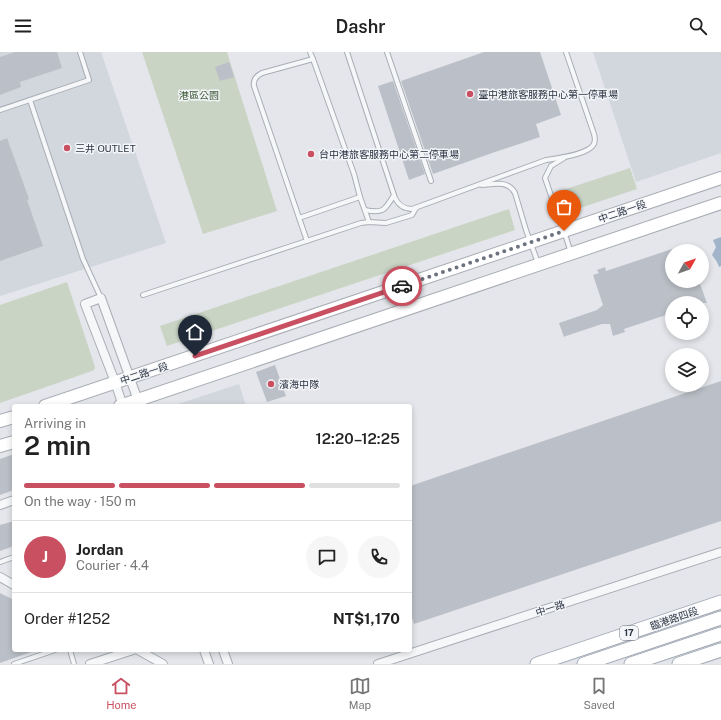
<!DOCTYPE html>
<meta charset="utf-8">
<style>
:root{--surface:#fff;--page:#f6f6f6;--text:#222;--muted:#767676;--line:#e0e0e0;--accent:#c95061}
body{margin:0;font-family:"Public Sans","Noto Sans TC",sans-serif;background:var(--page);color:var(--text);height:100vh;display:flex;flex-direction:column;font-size:15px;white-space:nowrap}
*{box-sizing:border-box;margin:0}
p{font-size:13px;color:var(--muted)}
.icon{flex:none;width:22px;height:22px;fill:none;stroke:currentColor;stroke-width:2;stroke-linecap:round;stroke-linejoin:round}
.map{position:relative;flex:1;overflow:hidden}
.details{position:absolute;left:12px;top:352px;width:400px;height:248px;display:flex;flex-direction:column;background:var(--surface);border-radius:4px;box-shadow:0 2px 6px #0003}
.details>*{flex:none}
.needle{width:26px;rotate:50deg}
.fabs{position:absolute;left:665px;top:192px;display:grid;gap:8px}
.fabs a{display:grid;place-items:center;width:44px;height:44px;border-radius:50%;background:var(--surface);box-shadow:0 2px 6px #0003;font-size:20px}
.pin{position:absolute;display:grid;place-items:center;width:34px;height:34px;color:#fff;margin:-41px -17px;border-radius:50% 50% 50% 0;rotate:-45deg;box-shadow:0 0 4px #0007}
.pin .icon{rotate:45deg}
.courier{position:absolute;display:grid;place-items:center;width:40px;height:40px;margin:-20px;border:3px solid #c95061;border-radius:50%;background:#fff;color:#222;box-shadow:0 1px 5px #0007}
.overview em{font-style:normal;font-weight:600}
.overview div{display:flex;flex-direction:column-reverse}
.overview{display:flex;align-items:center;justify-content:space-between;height:68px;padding:0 12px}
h1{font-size:26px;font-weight:600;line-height:30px}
.bar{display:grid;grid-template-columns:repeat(4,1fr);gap:6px 4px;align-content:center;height:48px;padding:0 12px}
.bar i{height:5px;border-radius:3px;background:var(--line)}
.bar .on{background:var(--accent)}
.bar p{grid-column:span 4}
.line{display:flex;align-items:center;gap:10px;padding:0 12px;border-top:1px solid var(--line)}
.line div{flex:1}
.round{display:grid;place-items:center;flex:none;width:42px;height:42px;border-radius:21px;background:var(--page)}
header{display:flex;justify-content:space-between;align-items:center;height:52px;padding:0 12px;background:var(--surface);font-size:18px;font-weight:600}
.menu{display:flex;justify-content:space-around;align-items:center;height:56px;border-top:1px solid var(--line);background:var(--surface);font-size:11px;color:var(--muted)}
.menu a{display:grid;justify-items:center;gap:2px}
.menu .on{color:var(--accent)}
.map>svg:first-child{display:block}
.built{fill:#d2d6dd}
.green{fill:#c9d4c5}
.water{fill:#a1b4c9}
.building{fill:#bbc0c8}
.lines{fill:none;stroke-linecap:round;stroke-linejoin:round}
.lane-casing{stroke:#a9adb5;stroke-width:6}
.street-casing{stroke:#a9adb5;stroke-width:10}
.secondary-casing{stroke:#a9adb5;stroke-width:14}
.primary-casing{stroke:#a3abb6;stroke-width:15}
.lane{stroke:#f6f7f9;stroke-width:4}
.street{stroke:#f6f7f9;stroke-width:8}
.secondary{stroke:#fff;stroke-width:12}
.primary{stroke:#fff;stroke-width:13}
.done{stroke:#6c727e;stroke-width:4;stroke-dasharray:0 7.2}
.route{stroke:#c95061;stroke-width:5}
.poi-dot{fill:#c95061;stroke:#f3f5f8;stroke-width:1.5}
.labels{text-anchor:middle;stroke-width:3;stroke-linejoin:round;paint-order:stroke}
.shield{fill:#f3f5f8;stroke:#686e79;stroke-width:1}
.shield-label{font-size:9px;font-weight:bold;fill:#2c3443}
.poi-label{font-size:10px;fill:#2c3443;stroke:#f3f5f8;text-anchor:start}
.park-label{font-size:10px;fill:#405e3a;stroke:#f3f5f8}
.street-label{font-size:10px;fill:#2c3443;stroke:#f3f5f8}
</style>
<header><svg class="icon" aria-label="menu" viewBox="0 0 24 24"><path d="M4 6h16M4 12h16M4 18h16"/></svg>Dashr<svg class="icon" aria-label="search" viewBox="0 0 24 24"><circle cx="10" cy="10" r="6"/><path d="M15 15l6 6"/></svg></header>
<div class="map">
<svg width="721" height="612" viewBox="0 0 721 612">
<rect width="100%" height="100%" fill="#e4e6eb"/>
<g class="built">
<path d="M0 0H101L166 191 0 244Z"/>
<path d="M593 0H721V101L636 130Z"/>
<path d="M239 332 246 354H172Z"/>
</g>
<g class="green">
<path d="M142 0H227L277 159 203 182Z"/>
<path d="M630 116 637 137 568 160 560 139Z"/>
<path d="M509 157 515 178 167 294 160 274Z"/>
<path d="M67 230 95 315V317L92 319 0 351V253Z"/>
</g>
<path class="water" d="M721 185V214L719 215 717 210 712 203 716 195 713 188Z"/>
<g class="building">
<path d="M15 0H57L62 16 20 30 21 35 0 43V5Z"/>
<path d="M484 0H540L561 63 536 72 540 85 495 100 433 122 401 29Z"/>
<path d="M229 10 234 25 220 29 215 15Z"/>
<path d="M393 29 425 122 409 128 378 34Z"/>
<path d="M7 86 29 147 27 148 43 194 0 209V89Z"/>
<path d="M672 197V229H699L707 251H672V261L624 277 625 280 613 284 610 272H602L566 284 564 285 559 271 597 258 603 253 593 223 599 221 597 218 605 215 606 219Z"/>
<path d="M275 313 286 344 267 350 256 320Z"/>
<path d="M721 329V469L414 572 410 560V434Z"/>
<path d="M14 402V438L0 443V407Z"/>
<path d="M14 469V494L0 499V473Z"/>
<path d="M0 541 14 548V598H33L34 599 0 611Z"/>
</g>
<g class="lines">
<g class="lane-casing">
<g id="lane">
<path d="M310 0 313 7"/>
<path d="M347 0 395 146C399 154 404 157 412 157L546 108C558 106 588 103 594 92 595 89 595 85 594 82L566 0"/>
<path d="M387 0 431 129"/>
<path d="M30 48 83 207 101 246"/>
<path d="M0 58 89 28 80 0"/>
<path d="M564 106 551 114 545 126 559 167 564 179 571 201"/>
<path d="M482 133C494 132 508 128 515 141L526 178 538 211"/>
<path d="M365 158C383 162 385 158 394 143"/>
<path d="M299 166 360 145"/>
<path d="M307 189 254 34C253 28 256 24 262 21L313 7 354 122 360 145 369 170"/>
<path d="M143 243 361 171 369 170 386 171 412 163 416 156"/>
<path d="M0 510 14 505"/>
<path d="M70 598 74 612"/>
<path d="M14 612 55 598"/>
</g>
</g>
<g class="street-casing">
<g id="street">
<path d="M123 354 115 330 85 252 101 246 140 354"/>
<path d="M0 453 14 448"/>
<path d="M0 525 14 533"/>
<path d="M138 598 163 612"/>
<path d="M204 598 209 612"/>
<path d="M223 598 228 612"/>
<path d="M90 612 133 598"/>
<path d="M378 612 721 500"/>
</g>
</g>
<g class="secondary-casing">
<g id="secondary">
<path d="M45 354 721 126"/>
<path d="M120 354 721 151"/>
<path d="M0 369 14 365"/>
<path d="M0 394 14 390"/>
</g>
</g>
<g class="primary-casing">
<g id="primary">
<path d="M537 612 721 550"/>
<path d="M584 612 721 566"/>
<path d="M631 612 721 582"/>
<path d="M679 612 721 598"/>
</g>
</g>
<use href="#lane" class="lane"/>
<use href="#street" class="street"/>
<use href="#secondary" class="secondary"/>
<use href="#primary" class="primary"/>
</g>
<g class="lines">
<path class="done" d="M402 234 564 179"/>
<path class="route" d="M195 304 402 234"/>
</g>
<g class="poi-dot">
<circle cx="470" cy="42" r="4"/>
<circle cx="67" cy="96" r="4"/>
<circle cx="311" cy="102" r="4"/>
<circle cx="271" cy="332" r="4"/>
</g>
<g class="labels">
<rect class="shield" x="620" y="574" width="18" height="14" rx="3"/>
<g class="shield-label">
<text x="629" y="584">17</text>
</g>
<g class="poi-label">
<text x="478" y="46">臺中港旅客服務中心第一停車場</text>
<text x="75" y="100">三井 OUTLET</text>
<text x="319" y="106">台中港旅客服務中心第二停車場</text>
<text x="279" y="336">濱海中隊</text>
</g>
<g class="park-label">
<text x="199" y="47">港區公園</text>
</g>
<g class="street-label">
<text transform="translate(622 159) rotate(-19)" y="4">中二路一段</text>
<text transform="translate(144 321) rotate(-18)" y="4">中二路一段</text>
<text transform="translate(550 556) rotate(-18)" y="4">中一路</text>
<text transform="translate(674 566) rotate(-19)" y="4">臨港路四段</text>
</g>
</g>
</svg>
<div class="fabs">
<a><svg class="needle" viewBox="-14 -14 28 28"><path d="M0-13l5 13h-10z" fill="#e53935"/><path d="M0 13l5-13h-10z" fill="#767676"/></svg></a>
<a><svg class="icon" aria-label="locate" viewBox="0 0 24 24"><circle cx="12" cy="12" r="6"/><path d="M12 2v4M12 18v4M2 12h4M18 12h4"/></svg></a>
<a><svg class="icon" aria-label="layers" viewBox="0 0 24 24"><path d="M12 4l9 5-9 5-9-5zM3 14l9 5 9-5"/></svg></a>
</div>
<div class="pin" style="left:564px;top:179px;background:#ea580c"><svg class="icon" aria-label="bag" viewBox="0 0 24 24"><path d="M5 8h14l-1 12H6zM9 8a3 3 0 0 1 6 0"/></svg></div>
<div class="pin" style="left:195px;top:304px;background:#1f2937"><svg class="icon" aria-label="home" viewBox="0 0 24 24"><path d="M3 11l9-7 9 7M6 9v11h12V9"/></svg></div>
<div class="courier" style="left:402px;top:234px"><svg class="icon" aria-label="car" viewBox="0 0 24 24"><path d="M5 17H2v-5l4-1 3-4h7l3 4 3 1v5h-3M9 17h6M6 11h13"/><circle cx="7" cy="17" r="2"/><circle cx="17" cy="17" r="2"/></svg></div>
<section class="details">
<div class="overview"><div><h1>2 min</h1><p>Arriving in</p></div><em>12:20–12:25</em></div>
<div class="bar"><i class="on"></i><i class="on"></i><i class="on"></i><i></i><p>On the way · 150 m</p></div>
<div class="line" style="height:72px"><b class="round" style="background:var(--accent);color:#fff">J</b><div><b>Jordan</b><p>Courier · 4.4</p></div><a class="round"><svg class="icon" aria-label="chat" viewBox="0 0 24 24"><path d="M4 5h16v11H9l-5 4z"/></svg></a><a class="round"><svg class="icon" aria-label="phone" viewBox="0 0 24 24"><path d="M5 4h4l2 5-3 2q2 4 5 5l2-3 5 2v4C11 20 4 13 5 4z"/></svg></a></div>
<div class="line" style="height:52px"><div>Order #1252</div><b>NT$1,170</b></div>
</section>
</div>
<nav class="menu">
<a class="on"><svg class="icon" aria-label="home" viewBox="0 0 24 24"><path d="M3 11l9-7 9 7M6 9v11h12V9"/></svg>Home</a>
<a><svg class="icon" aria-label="map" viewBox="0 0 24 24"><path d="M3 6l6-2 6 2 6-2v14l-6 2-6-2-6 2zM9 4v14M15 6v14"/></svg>Map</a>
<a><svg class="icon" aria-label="saved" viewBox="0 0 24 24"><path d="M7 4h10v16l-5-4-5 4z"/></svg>Saved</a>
</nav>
